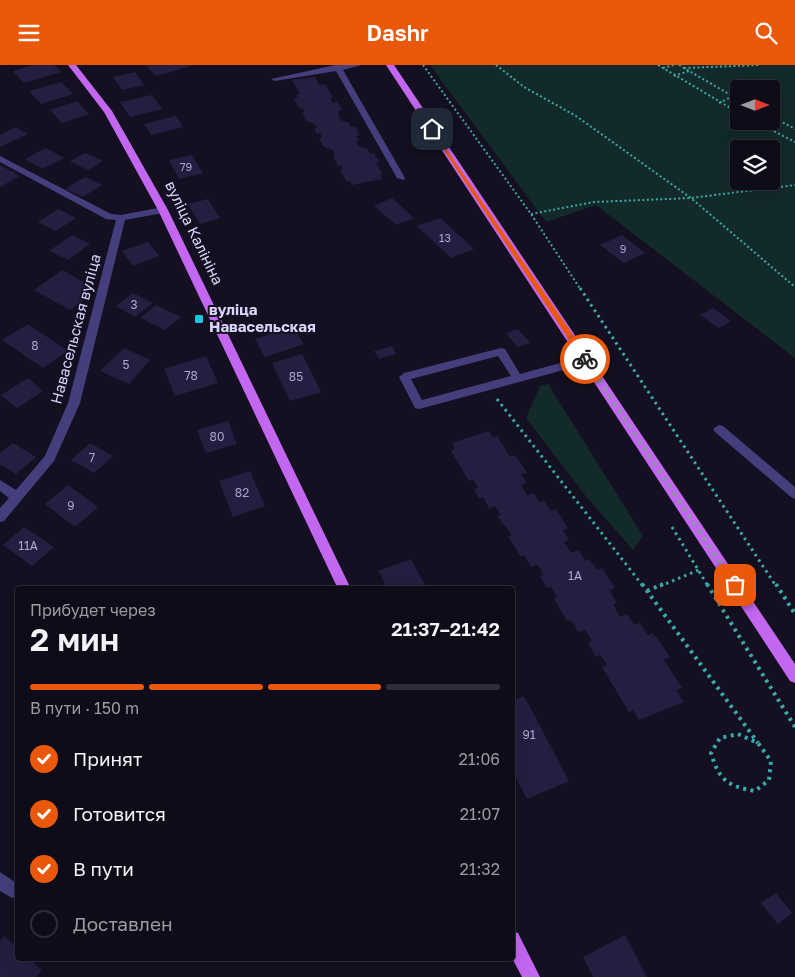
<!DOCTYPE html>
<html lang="ru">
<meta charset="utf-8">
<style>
:root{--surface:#0f0c19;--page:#1d1a26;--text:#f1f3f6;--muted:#9b9ba2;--line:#2f2c38;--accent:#ea580c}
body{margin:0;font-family:"Golos Text",sans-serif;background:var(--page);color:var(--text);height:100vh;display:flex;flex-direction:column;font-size:19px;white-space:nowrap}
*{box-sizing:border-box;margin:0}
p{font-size:16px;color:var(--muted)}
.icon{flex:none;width:28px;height:28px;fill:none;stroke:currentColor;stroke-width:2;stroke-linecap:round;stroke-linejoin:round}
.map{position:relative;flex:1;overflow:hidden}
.panel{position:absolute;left:15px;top:521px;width:500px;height:375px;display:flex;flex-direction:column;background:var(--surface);border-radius:5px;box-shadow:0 5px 20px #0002,0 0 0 1px var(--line)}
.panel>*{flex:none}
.needle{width:32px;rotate:90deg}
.tools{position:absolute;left:730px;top:15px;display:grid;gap:10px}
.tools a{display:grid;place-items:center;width:50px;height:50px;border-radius:5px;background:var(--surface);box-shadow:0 5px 20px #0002,0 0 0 1px var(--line);font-size:25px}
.pin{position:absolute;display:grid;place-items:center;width:42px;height:42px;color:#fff;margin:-21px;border-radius:10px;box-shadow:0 2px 8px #0006}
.courier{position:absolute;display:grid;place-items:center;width:50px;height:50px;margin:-25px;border:4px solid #ea580c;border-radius:50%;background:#fff;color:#222;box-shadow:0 1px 6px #0007}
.head em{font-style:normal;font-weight:600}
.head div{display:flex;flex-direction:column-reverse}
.head{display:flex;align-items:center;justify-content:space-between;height:85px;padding:0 15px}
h1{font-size:32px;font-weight:600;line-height:38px}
.bar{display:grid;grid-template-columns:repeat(4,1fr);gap:8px 5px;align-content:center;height:60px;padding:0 15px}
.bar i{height:6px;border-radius:4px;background:var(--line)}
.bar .active{background:var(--accent)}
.bar p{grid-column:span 4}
ol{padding:0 15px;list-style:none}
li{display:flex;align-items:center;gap:15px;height:55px}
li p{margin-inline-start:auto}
li .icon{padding:5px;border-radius:50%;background:var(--accent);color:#fff;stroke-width:4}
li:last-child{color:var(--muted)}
li i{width:28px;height:28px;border:2px solid var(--line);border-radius:50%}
header{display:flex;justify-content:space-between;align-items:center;height:65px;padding:0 15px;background:var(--accent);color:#fff;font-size:22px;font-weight:600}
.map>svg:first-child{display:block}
.green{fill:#132a2a;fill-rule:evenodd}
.building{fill:#261e40}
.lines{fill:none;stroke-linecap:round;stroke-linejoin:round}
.path-far2{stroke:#3aa9a7;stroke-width:2;stroke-dasharray:2 2.5;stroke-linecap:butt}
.path-far1{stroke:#3aa9a7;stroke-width:3;stroke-dasharray:2.5 4;stroke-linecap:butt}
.path{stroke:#3aa9a7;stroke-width:4;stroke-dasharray:3 4.5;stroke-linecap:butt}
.minor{fill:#443f7c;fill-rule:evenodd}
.major{fill:#c366f0;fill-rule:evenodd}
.route{fill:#ea580c}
.done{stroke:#958faf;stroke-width:5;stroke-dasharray:0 9}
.poi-dot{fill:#16c6e5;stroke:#141021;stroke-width:2}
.labels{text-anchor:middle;stroke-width:4;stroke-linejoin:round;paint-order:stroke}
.far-number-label{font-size:11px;fill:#ada6cc}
.number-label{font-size:12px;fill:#ada6cc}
.street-label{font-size:15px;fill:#dad4fb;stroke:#141021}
.poi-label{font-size:15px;font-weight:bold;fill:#dad4fb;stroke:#141021;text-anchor:start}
</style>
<header><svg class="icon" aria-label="menu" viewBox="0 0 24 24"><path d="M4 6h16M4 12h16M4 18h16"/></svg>Dashr<svg class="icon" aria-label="search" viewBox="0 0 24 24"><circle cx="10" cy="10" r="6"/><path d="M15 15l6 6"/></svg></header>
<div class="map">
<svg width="795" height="912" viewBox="0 0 795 912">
<rect width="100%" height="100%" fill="#141021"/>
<g class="green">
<path d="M430 0H795V293L596 140 546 157ZM739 24H771V56H739ZM739 84H771V116H739Z"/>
<path d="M548 319 643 471 633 485 585 430 526 353 540 321Z"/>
</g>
<g class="building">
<path d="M33 0H54L61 7 24 18 13 6Z"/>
<path d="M146 0H191V1L156 11Z"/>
<path d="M135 7 144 20 122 25 113 12Z"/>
<path d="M315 12 319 20 325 19 333 33H330L333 38 337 37 342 45 338 46 340 55 349 58 351 62 355 61 360 70 356 71 359 75 356 76 358 81 367 84 371 89 374 88 380 97 376 98 383 110H380L382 114 352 120 350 116 347 117 340 105 343 104 341 100 338 101 333 91 335 90 333 85 324 82 319 73 322 72 320 68 317 69 314 64 317 63 315 59 306 56 302 47H305L303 43 300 44 294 34 298 33 296 30 300 29 292 15Z"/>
<path d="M61 17 73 29 41 39 29 26Z"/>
<path d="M152 30 162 44 130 52 120 37Z"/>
<path d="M77 36 89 49 62 58 50 45Z"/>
<path d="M176 51 183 62 151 70 144 59Z"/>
<path d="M15 62 28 69 0 82V70Z"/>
<path d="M46 83 64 93 42 104 25 94Z"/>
<path d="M85 88 103 96 88 105 70 96Z"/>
<path d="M192 90 203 108 179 114 169 95Z"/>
<path d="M0 100 20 111 0 122Z"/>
<path d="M85 112 102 120 83 132 65 124Z"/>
<path d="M392 133 414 153 396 160 374 141Z"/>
<path d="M208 134 220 153 200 159 188 139Z"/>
<path d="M58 144 76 153 56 166 38 157Z"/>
<path d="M440 153 474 184 451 193 417 161Z"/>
<path d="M72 170 90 179 68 195 49 186Z"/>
<path d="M622 170 645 188 624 198 600 180Z"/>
<path d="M148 177 159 191 133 201 122 186Z"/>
<path d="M62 205 98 225 70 245 34 225Z"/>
<path d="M133 228 153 238 135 252 116 241Z"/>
<path d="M156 240 181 252 165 265 140 253Z"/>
<path d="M713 243 731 256 719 263 700 250Z"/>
<path d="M28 259 68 286 43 303 2 275Z"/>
<path d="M293 262 304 279 265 292 255 274Z"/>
<path d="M518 264 530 278 517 282 506 268Z"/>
<path d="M392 281 396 289 379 294 374 286Z"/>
<path d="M124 283 150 295 129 319 100 306Z"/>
<path d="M302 289 321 327 290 336 272 298Z"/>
<path d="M206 291 218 318 175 331 164 304Z"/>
<path d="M28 313 43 326 17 343 1 330Z"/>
<path d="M228 356 237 379 206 388 197 365Z"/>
<path d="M489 366 493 373 497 371 510 392 515 390 527 408 521 409 526 418 521 420 527 430 534 428 539 437 544 436 551 446 556 444 568 463 563 465 569 475 564 477 571 488 579 485 585 496 589 494 597 505 602 503 615 523 609 525 617 538 613 539 620 552 627 549 634 560 640 558 648 570 653 568 670 592 664 595 682 623 676 625 684 637 639 655 633 645 629 647 602 602 607 600 600 590 596 592 588 578 592 576 585 565 578 567 571 555 567 556 554 534 557 532 551 522 547 523 540 511 544 510 538 500 531 502 524 490 521 492 508 471 512 470 497 451 501 450 495 441 489 443 483 432 479 434 474 424 478 423 473 415 469 416 451 386 455 384 452 378Z"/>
<path d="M13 378 36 392 16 409 0 399V388Z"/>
<path d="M90 378 113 391 94 408 71 395Z"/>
<path d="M250 406 265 441 233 452 219 416Z"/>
<path d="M68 420 98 442 75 462 45 439Z"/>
<path d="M24 462 54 482 32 501 3 480Z"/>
<path d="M411 494 427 524H388L378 506Z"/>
<path d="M524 631 569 716 527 734 512 705V636Z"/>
<path d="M776 828 792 848 778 859 761 838Z"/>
<path d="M625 870 647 912H593L583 892Z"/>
<path d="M4 871 18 883V894H29L42 905 36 912H0V876Z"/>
</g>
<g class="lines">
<g class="path-far2">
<path d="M423 0 531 149 581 225"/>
<path d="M496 0 524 22 576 51 691 133 795 222"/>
<path d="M658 0 739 48"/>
<path d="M679 0 739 35"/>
<path d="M663 3 674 0"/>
<path d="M684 3 760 0"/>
<path d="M674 11 689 6"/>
<path d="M719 38 731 32"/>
<path d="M771 51 795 64"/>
<path d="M754 56 795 77"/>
<path d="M531 149 594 137 691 133 795 120"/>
</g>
<g class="path-far1">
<path d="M580 223 776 521"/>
<path d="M497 334 643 521"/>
<path d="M672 462 708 521"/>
<path d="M660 521 699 505"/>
</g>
<g class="path">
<path d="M642 519 758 678"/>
<path d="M707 519 795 662"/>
<path d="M776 519 795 549"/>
<path d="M647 526 663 519"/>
<path d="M738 669 758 678 771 696 769 715 755 726C727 721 719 715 711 688L720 673Z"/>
</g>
<g class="minor">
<path d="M335 0H362L343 5 405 113 404 115 397 113 336 6 275 16 271 14Z"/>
<path d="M0 91 111 149 121 150 163 142 168 145 163 148 125 155 80 338 54 396 4 456 0 457V443L9 433 0 426V415L16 425 45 391 68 338 116 155 106 154 0 97Z"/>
<path d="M501 283 505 284 520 309 586 291 591 295 586 299 419 344 415 343 399 312 404 308ZM498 291 511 311 422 335 411 314Z"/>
<path d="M719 360 723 361 795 422V434L791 432 715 367 713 364Z"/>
<path d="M0 807 18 819V831L12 833 0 826Z"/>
</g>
<g class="major">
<path d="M68 0H76L112 46 168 145 351 524H338L158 145 104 47Z"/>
<path d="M386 0H394L795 599V618L790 616Z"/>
<path d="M512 866 518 868 540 912H522L512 893Z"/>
</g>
</g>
<path class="route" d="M432 63 588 292V296H583L430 64Z"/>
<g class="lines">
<path class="done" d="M585 294 735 520"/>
</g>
<rect class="poi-dot" x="194" y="249" width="10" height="10" rx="2.5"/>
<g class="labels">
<g class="far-number-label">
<text x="186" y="106">79</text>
<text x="445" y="177">13</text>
<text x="623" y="188">9</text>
</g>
<g class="number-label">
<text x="134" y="244">3</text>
<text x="35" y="285">8</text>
<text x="126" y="304">5</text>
<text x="191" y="315">78</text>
<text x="296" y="316">85</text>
<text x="217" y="376">80</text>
<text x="92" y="397">7</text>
<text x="242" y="432">82</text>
<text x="71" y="445">9</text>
<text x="28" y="485">11А</text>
<text x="575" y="515">1А</text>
<text x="529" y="674">91</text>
</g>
<g class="street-label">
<text transform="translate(194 168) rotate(64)" y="5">вуліца Калініна</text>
<text transform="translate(76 264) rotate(-75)" y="5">Навасельская вуліца</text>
</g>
<g class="poi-label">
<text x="209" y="250">вуліца<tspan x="209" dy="17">Навасельская</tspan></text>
</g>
</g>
</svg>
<div class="tools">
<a><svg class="needle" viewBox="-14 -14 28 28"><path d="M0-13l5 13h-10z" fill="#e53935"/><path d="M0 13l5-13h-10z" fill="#9b9ba2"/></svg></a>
<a><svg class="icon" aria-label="layers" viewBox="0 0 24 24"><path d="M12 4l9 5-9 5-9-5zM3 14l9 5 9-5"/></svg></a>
</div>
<div class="pin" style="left:735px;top:520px;background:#ea580c"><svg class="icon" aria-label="bag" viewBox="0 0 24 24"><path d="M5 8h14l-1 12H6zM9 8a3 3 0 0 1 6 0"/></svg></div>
<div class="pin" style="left:432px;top:64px;background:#1f2937"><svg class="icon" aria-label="home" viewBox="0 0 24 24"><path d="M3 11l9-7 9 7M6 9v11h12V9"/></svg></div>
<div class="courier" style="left:585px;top:294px"><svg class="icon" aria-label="bike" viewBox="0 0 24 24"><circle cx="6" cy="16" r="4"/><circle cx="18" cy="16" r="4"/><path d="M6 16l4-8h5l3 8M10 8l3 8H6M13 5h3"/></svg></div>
<section class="panel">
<div class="head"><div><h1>2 мин</h1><p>Прибудет через</p></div><em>21:37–21:42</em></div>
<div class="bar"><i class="active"></i><i class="active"></i><i class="active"></i><i></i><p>В пути · 150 m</p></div>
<ol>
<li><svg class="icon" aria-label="check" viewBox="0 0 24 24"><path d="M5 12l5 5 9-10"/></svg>Принят<p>21:06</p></li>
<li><svg class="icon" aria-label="check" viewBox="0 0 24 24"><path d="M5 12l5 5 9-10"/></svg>Готовится<p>21:07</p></li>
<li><svg class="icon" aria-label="check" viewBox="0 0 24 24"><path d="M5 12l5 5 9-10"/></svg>В пути<p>21:32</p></li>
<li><i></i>Доставлен</li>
</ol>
</section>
</div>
